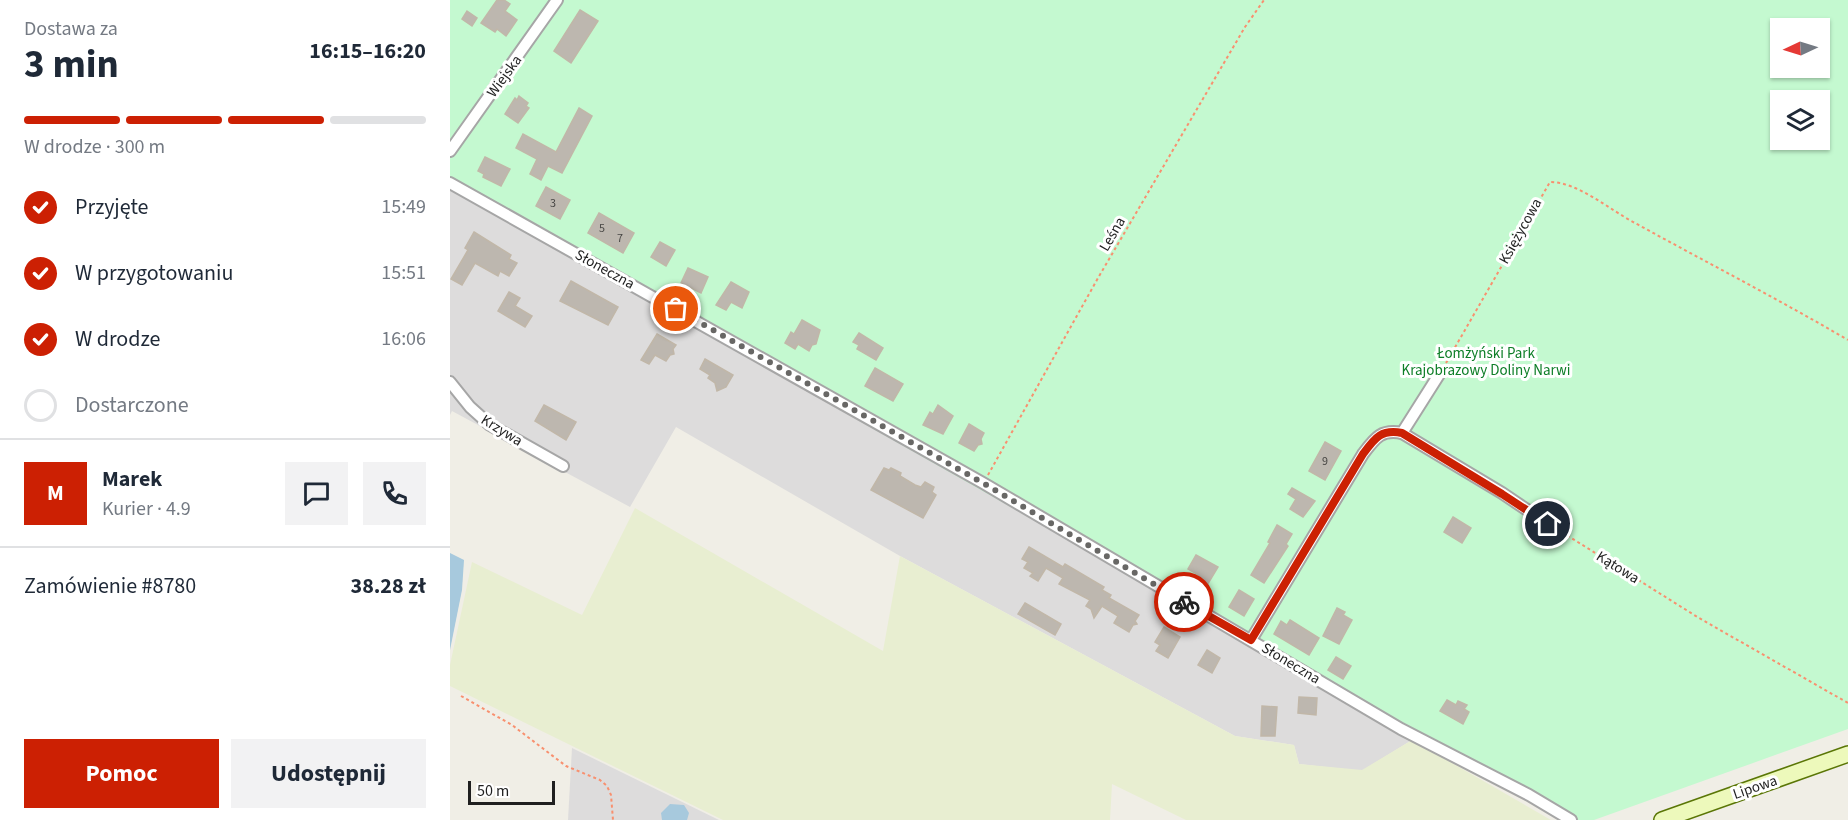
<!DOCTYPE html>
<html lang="pl">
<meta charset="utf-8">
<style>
:root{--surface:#fff;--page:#f2f2f3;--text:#1f2937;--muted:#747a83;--line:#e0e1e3;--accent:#cc2003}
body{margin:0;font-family:"Source Sans 3",sans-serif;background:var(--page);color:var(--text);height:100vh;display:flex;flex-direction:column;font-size:22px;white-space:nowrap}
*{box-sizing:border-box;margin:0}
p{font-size:20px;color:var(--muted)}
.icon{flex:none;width:33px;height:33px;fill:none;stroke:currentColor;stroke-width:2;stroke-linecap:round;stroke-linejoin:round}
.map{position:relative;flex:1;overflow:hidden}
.drawer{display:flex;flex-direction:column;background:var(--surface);width:450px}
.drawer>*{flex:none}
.needle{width:39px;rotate:266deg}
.buttons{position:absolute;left:1320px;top:18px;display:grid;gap:12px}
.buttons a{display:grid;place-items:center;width:60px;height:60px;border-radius:0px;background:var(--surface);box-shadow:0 2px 4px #0004;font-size:30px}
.scale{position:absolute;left:18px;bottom:15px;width:87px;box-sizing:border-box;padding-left:6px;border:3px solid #1f1f1f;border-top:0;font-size:16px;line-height:21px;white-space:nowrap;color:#1f1f1f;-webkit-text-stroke:4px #fff;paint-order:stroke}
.pin{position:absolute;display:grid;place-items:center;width:51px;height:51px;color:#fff;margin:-26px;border:3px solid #fff;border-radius:50%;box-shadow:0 2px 6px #0007}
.courier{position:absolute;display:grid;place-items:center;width:60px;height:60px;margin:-30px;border:4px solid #cc2003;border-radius:50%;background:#fff;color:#222;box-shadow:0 2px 8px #0007}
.overview em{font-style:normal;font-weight:700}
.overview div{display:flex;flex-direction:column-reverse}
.overview{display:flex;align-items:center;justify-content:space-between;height:102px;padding:0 24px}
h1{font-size:39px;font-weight:700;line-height:45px}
.bar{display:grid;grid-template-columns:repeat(4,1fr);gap:9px 6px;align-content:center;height:72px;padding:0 24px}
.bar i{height:8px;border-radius:4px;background:var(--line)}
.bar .selected{background:var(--accent)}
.bar p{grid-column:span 4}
.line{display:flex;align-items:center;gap:15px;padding:0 24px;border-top:2px solid var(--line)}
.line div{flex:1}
.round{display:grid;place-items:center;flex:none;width:63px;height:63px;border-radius:0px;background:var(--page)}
ol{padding:0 24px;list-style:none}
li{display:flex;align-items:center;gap:18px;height:66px}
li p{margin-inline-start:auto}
li .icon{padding:6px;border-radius:50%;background:var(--accent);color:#fff;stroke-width:4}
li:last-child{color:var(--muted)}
li i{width:33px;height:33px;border:3px solid var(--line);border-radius:50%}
.action{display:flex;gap:12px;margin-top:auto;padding:12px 24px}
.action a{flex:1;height:69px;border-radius:0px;background:var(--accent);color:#fff;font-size:24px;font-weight:700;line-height:69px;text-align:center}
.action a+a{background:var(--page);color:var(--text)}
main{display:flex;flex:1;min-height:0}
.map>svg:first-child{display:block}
.residential{fill:#dddcdc}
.farmland{fill:#e8eed1}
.park{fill:#c4f9d0;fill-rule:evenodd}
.water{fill:#a7c9dd}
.building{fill:#bdb7af;stroke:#c1b7a8;stroke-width:1.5}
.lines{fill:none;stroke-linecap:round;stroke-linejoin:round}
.minor-casing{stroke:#a6a6a6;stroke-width:14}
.secondary-casing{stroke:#5a7606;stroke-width:18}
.path{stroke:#f8906f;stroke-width:2;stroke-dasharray:3 3;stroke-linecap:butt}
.minor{stroke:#fff;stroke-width:10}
.secondary{stroke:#edf9bb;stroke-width:15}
.done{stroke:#686765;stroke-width:6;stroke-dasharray:0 10.8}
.route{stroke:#cc2003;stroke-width:8}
.labels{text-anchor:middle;stroke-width:6;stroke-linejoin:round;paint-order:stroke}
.number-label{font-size:12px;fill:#464543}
.street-label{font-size:15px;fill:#1f1f1f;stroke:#fff}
.park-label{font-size:15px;fill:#0d7e27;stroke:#fff}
</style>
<main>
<section class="drawer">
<div class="overview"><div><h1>3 min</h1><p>Dostawa za</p></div><em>16:15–16:20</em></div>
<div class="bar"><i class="selected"></i><i class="selected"></i><i class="selected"></i><i></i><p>W drodze · 300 m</p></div>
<ol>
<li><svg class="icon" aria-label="check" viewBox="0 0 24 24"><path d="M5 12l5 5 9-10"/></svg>Przyjęte<p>15:49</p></li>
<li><svg class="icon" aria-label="check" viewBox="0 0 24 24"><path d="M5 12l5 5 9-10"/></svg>W przygotowaniu<p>15:51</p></li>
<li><svg class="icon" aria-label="check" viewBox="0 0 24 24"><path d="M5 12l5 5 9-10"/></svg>W drodze<p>16:06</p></li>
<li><i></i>Dostarczone</li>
</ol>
<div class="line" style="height:108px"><b class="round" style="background:var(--accent);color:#fff">M</b><div><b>Marek</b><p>Kurier · 4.9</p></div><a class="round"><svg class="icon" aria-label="chat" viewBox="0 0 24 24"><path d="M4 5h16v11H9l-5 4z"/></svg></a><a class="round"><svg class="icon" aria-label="phone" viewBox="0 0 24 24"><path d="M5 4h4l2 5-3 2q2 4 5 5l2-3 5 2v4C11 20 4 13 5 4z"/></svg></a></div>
<div class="line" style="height:78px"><div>Zamówienie #8780</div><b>38.28 zł</b></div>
<div class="action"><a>Pomoc</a><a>Udostępnij</a></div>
</section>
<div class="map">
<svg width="1398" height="820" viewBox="0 0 1398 820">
<rect width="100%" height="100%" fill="#f0eee6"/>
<g class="residential">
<path d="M0 0H94L1011 748 1004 764 962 740 912 771 849 764 844 745 785 736 450 556 226 427 180 507 2 411 0 415Z"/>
<path d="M122 748 269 820H118Z"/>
</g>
<path class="farmland" d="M185 508 433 651 450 556 785 736 844 745 849 764 912 770 962 740 1101 820H736L662 784 660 820H273L0 686V665L22 562 132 615Z"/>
<path class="park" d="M0 0H1398V729L1144 820H1111L0 188ZM1330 28H1370V68H1330ZM1330 100H1370V140H1330Z"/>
<g class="water">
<path d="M0 553 14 560 12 590 0 650Z"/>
<path d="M220 804 234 805 239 813 237 820H212L211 813Z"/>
</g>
<g class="building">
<path d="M47 0H54L60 4 55 11 67 20 56 36 47 29 45 32 31 23Z"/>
<path d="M130 10 148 21 121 63 104 51Z"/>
<path d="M17 11 27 18 22 26 12 19Z"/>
<path d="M69 96 78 103 76 106 79 108 68 123 55 114 65 98 67 100Z"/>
<path d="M129 108 142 116 112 173 98 166 91 180 80 174 87 159 66 148 73 134 106 152Z"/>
<path d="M35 157 60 169 51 186 33 177 34 174 28 171Z"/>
<path d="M96 187 120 200 110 219 86 206Z"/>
<path d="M149 213 184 233 173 253 138 233Z"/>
<path d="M24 232 61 255 59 259 67 263 59 276 50 271 48 276 25 263 12 285 1 279 18 250 15 248Z"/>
<path d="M210 242 225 250 216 266 201 257Z"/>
<path d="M238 268 258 277 251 293 231 283Z"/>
<path d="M121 281 168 307 158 325 110 301Z"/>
<path d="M281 282 299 292 292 308 281 302 276 310 266 305Z"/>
<path d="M59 292 70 298 65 306 82 316 75 327 48 311Z"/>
<path d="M352 320 370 330 366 344 362 345 359 351 348 344 345 349 335 343 341 332 344 334Z"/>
<path d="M409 333 433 348 426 360 407 349 409 345 403 342Z"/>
<path d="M207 334 226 345 223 349 224 354 220 355 216 361 205 355 199 364 191 360Z"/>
<path d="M255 359 283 375 276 387 267 391 265 383 258 378 260 375 250 369Z"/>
<path d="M425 368 453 384 443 401 415 386Z"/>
<path d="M94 405 126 422 116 440 85 421Z"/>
<path d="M488 405 503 416 493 434 473 425 480 412 483 414Z"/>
<path d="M519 424 534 433 531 439 532 444 528 445 524 451 509 443Z"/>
<path d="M875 442 891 451 875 480 859 471Z"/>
<path d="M434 468 439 470 441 468 451 473 450 476 465 485 471 487 475 482 484 487 482 492 486 495 473 518 421 490Z"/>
<path d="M842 488 865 501 853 517 840 509 846 499 838 494Z"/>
<path d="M1003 517 1021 528 1012 543 994 532Z"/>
<path d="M827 525 842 534 836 544 838 546 814 583 801 575 820 543 818 542Z"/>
<path d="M579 547 613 567 615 564 654 587 652 590 661 595 659 598 689 615 685 621 687 624 683 625 679 632 664 623 668 616 652 606 644 618 641 609 636 606 640 600 609 584 613 578 596 568 588 581 580 576 583 573 574 568 578 562 572 559Z"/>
<path d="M746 555 768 567 756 587 746 581 749 575 738 569Z"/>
<path d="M789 590 804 599 794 616 779 607Z"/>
<path d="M575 603 611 624 605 635 568 614Z"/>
<path d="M887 608 895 612 893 615 902 620 889 644 873 636Z"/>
<path d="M840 620 869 638 859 655 824 634 831 621 837 625Z"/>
<path d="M714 627 730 637 718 658 706 651 710 645 705 642Z"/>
<path d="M757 650 770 658 762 673 748 665Z"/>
<path d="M886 657 901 666 893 679 878 670Z"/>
<path d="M849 697 867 698 866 715 848 713Z"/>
<path d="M997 700 1006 705 1008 701 1017 705 1014 709 1019 712 1013 724 990 711Z"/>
<path d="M812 706 827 707 825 736H811Z"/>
</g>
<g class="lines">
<g class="minor-casing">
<g id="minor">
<path d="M0 151 107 0"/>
<path d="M0 183 533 483 951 729 1079 795 1121 820"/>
<path d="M0 382 20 407 40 425 113 466"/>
<path d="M952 433 990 373"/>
<path d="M801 640 913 454C925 438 931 429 952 433L1052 493 1098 524"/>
</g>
</g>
<g class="secondary-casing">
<path id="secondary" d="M1212 820 1398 754"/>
</g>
<g class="path">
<path d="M996 363 1100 182C1128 182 1160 210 1185 223 1256 262 1328 299 1398 340"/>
<path d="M538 475 648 278 795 27 814 0"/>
<path d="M1107 529 1249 618 1398 703"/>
<path d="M11 696 62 725 116 766 150 780 157 786 161 795 163 820"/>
</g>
<use href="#minor" class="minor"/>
<use href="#secondary" class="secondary"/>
</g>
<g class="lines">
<path class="done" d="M226 309 533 483 734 602"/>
<path class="route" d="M734 602 801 640 913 454C925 438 931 429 952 433L1052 494 1098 524"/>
</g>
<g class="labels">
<g class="number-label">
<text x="103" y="207">3</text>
<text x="152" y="232">5</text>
<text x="170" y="242">7</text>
<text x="875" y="465">9</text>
</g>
<g class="street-label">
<text transform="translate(54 76) rotate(-54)" y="5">Wiejska</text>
<text transform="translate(1070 231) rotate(-61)" y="5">Księżycowa</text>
<text transform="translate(662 234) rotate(-60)" y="5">Leśna</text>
<text transform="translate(155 269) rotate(29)" y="5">Słoneczna</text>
<text transform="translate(52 430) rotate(32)" y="5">Krzywa</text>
<text transform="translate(1168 567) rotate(32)" y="5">Kątowa</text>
<text transform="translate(841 663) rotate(31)" y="5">Słoneczna</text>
<text transform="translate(1305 787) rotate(-19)" y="5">Lipowa</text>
</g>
<g class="park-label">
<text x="1036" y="358">Łomżyński Park<tspan x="1036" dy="17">Krajobrazowy Doliny Narwi</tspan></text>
</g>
</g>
</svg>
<div class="buttons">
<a><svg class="needle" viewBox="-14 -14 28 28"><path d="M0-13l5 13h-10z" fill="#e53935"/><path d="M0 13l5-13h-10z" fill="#747a83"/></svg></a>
<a><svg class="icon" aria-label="layers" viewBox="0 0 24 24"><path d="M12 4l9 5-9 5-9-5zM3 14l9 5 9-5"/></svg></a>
</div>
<div class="scale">50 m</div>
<div class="pin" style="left:226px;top:309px;background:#ea580c"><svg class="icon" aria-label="bag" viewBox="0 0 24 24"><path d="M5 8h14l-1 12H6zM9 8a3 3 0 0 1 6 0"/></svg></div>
<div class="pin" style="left:1098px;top:524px;background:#1f2937"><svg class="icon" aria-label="home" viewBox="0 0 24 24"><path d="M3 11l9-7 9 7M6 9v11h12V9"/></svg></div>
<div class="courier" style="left:734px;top:602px"><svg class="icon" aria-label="bike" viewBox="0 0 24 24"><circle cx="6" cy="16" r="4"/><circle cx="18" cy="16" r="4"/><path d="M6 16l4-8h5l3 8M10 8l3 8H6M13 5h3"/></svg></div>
</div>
</main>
